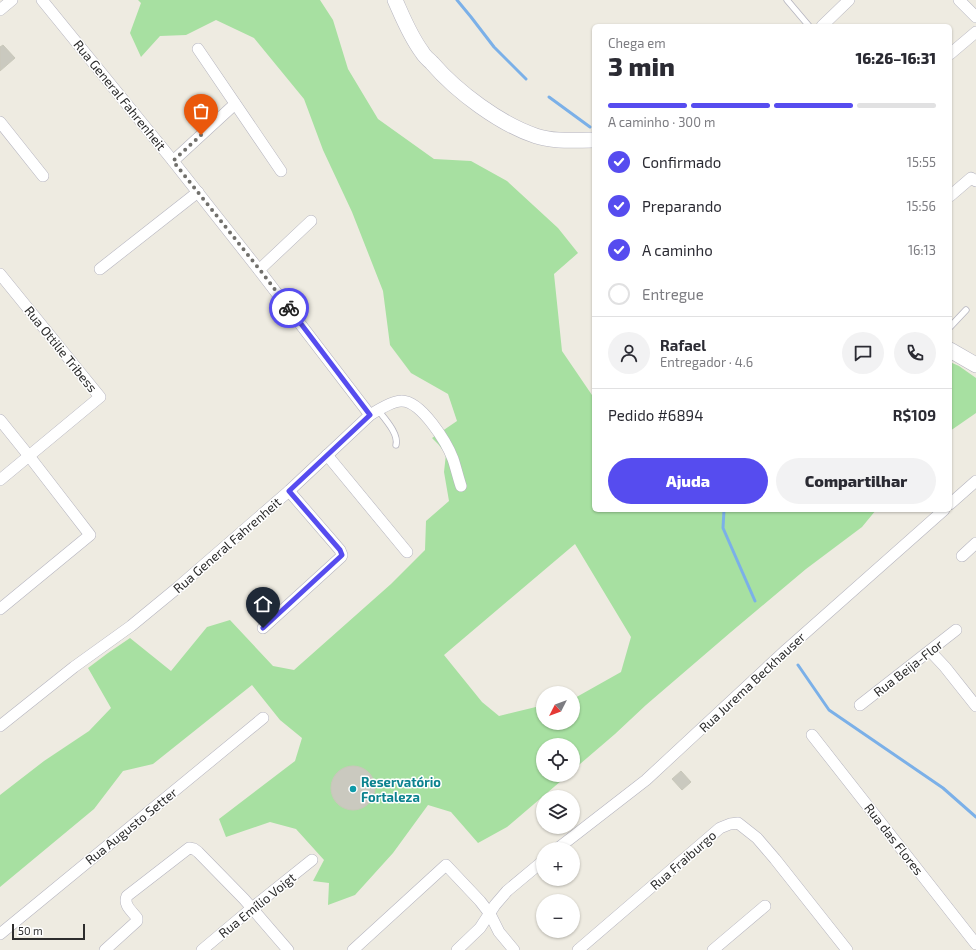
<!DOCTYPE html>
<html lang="pt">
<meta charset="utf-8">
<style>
:root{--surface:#fff;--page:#f2f2f3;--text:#2b2b33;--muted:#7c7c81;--line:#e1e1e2;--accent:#564cef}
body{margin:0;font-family:"Exo 2",sans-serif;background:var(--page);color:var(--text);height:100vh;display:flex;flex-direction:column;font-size:15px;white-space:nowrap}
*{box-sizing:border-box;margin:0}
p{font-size:13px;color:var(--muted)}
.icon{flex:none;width:22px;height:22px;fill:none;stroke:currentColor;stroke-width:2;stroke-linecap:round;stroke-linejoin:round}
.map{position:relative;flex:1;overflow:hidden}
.details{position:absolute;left:592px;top:24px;width:360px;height:488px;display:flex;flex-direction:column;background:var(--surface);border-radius:6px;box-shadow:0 1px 3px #0004}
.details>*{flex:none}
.needle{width:26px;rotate:228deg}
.fabs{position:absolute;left:536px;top:686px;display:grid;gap:8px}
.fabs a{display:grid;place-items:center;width:44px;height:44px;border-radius:50%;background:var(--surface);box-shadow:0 1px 3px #0004;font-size:20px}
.scale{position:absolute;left:12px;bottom:10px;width:73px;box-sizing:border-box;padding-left:4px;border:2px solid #2d2d2d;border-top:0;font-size:11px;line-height:14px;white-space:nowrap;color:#2d2d2d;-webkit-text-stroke:3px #fff;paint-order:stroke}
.pin{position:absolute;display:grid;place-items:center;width:34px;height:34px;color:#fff;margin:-41px -17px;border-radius:50% 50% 50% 0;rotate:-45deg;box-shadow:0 0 4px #0007}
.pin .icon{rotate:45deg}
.courier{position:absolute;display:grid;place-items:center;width:40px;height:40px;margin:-20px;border:3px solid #564cef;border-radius:50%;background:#fff;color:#222;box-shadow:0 1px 5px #0007}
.summary em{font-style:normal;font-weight:800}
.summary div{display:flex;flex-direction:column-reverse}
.summary{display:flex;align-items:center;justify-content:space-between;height:68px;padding:0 16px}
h1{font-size:26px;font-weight:800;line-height:30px}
.bar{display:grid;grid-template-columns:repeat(4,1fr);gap:6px 4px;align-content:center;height:48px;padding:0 16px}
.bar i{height:5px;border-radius:3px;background:var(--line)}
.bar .current{background:var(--accent)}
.bar p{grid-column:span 4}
.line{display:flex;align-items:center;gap:10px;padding:0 16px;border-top:1px solid var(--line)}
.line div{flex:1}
.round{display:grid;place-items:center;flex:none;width:42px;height:42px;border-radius:21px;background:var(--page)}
ol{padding:0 16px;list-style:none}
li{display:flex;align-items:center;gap:12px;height:44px}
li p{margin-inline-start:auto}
li .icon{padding:4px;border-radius:50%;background:var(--accent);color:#fff;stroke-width:4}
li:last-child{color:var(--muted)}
li i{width:22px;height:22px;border:2px solid var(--line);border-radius:50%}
.cta{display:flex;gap:8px;margin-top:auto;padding:8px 16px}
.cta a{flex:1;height:46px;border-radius:24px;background:var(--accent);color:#fff;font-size:16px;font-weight:800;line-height:46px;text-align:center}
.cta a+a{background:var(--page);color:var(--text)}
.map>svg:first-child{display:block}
.green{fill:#a7e0a1;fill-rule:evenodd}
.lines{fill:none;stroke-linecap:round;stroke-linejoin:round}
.stream{stroke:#7bb0e8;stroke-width:3}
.building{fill:#cac9bf;stroke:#c9c8ba}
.service-casing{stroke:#b5b4bf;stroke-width:7}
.minor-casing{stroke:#b5b4bf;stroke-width:12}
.secondary-casing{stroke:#b5b4bf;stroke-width:16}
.service{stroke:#fff;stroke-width:5.5}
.minor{stroke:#fff;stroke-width:11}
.secondary{stroke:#fff;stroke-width:15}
.done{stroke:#71706c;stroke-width:4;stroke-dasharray:0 7.2}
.route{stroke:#564cef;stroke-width:5}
.culture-dot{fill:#0f9aa8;stroke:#fff;stroke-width:1.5}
.labels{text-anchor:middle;stroke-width:3;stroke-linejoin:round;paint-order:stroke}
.street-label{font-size:13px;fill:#2d2d2d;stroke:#fff}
.culture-label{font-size:13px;font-weight:bold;fill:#0d838f;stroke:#fff;text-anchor:start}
</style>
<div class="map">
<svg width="976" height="950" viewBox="0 0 976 950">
<rect width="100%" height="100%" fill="#eeebe1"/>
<g class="green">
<path d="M138 0H320L333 20 348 69 378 119 434 159 471 161 507 181 558 228 578 253 554 274 562 351 594 398V510H876L862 527 806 569 731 632 646 705 615 734 573 770V745H543V775H568L507 827 478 843 451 812 428 805 393 853 355 895 328 905 329 883 313 881 324 860 296 829 270 822 226 837 219 819 295 761 302 738 280 720 252 685 153 764 123 771 94 809 0 887V795L44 761 89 731 111 708 88 668 108 653 130 638 171 671 207 627 230 620 273 666 294 670 391 584 425 550 426 521 449 501 444 472 446 454 438 444 432 438 457 421 448 394 411 373 390 345 383 291 352 212 323 150 304 99 254 38 216 20 186 35 160 36 141 57 130 33 141 3ZM575 544 631 637 621 672 573 699V723H543V706H540L499 716 482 702 444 655Z"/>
<path d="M950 362 959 366 976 378V413L950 431Z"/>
</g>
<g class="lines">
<g class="stream">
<path d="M457 0 471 17 494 47 526 79"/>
<path d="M549 97 590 127"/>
<path d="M724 510 723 528 755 601"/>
<path d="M798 665 829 710 943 788 976 817"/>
</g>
</g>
<g class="building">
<path d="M3 45 15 58 0 71V47Z"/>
<circle cx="353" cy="788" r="22"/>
<path d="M681 771 691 782 682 790 672 779Z"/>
</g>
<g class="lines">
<g class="service-casing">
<g id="service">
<path d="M787 0 809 26"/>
<path d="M950 327 966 310"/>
<path d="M378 410C385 419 399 434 396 445"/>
</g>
</g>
<g class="minor-casing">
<g id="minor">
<path d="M42 0 173 161 259 270 370 415"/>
<path d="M959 0 976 17"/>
<path d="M0 10 12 0"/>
<path d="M822 26 849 0"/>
<path d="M198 49 281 171"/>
<path d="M950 54 976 32"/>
<path d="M0 122 43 176"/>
<path d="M173 161 235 104"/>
<path d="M950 196 971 178 976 181"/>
<path d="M100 269 198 192"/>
<path d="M259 270 311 221"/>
<path d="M0 274 100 397 0 480"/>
<path d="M0 420 29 456 90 535 0 609"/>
<path d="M327 455 407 552"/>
<path d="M950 504 976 481"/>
<path d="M962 556 976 543"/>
<path d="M263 628 341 557 342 555 340 550 289 491"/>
<path d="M930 651 945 667 976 706"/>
<path d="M860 705 956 630"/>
<path d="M0 726 74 667 131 626 176 589 289 491 370 415C378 410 392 401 401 401 421 400 447 443 453 459 456 468 458 477 461 486"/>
<path d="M812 735 976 944"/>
<path d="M557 849 646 780 786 650 944 510"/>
<path d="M0 934 263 718"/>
<path d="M105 950 137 921V918C132 911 123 905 127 896L189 848 194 849 198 852 244 899 288 950"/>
<path d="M202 950 252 908 312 860"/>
<path d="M353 950 446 865 480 901 490 914 499 932 514 950"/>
<path d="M457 950 480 928 495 905 507 891 543 861"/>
<path d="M578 950 720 828 730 824 738 823 757 838 775 859 847 950"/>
<path d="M713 950 765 906"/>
</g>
</g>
<g class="secondary-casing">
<g id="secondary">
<path d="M395 0C403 18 410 36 422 52 424 56 428 59 432 63 457 92 500 124 536 136 554 142 575 140 594 140"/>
<path d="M950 350 976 365"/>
</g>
</g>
<use href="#service" class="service"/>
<use href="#minor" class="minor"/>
<use href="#secondary" class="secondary"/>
</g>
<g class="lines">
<path class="done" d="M201 135 173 161 260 270 289 308"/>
<path class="route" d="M263 628 340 557 342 555 340 550 289 491 370 415 289 308"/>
</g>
<circle class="culture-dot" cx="353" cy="789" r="4"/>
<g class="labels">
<g class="street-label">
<text transform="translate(120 95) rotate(51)" y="5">Rua General Fahrenheit</text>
<text transform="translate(61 349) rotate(51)" y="5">Rua Ottilie Tribess</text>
<text transform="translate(227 545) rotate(-41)" y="5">Rua General Fahrenheit</text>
<text transform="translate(908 668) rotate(-38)" y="5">Rua Beija-Flor</text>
<text transform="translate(752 682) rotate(-43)" y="5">Rua Jurema Beckhauser</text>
<text transform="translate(131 826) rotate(-39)" y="5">Rua Augusto Setter</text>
<text transform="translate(894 839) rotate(52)" y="5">Rua das Flores</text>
<text transform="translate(683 860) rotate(-41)" y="5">Rua Fraiburgo</text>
<text transform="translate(257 905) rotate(-39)" y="5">Rua Emílio Voigt</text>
</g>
<g class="culture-label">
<text x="361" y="787">Reservatório<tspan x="361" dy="15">Fortaleza</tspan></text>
</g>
</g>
</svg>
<div class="fabs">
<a><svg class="needle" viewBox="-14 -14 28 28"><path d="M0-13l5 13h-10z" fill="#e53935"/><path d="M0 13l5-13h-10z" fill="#7c7c81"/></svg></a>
<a><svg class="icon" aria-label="locate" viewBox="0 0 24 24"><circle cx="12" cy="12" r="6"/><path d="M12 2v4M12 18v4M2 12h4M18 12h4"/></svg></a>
<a><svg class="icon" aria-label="layers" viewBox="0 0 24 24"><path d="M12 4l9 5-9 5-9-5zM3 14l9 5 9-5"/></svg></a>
<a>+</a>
<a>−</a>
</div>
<div class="scale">50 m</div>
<div class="pin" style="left:201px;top:135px;background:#ea580c"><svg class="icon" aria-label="bag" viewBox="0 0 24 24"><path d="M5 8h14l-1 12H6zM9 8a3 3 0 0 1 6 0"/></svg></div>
<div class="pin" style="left:263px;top:628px;background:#1f2937"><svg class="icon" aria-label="home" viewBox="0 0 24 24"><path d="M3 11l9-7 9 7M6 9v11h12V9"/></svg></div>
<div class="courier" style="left:289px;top:308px"><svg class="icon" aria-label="bike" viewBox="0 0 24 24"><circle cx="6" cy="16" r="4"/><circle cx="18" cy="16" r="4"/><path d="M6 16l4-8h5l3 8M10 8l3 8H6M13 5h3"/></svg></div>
<section class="details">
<div class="summary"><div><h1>3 min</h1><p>Chega em</p></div><em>16:26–16:31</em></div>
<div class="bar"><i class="current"></i><i class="current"></i><i class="current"></i><i></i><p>A caminho · 300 m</p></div>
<ol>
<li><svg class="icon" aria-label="check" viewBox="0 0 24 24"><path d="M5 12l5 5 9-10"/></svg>Confirmado<p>15:55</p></li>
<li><svg class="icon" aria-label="check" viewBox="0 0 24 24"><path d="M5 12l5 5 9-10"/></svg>Preparando<p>15:56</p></li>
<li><svg class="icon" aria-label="check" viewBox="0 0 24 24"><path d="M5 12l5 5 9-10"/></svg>A caminho<p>16:13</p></li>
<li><i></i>Entregue</li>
</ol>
<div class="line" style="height:72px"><a class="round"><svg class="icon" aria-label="person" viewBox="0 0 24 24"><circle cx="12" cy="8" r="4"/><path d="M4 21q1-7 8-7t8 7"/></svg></a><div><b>Rafael</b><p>Entregador · 4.6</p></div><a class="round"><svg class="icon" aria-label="chat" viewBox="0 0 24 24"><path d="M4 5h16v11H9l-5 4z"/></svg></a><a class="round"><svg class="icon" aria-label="phone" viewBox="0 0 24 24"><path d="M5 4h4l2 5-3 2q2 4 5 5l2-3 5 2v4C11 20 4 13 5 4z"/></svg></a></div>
<div class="line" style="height:52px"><div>Pedido #6894</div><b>R$109</b></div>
<div class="cta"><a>Ajuda</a><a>Compartilhar</a></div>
</section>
</div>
